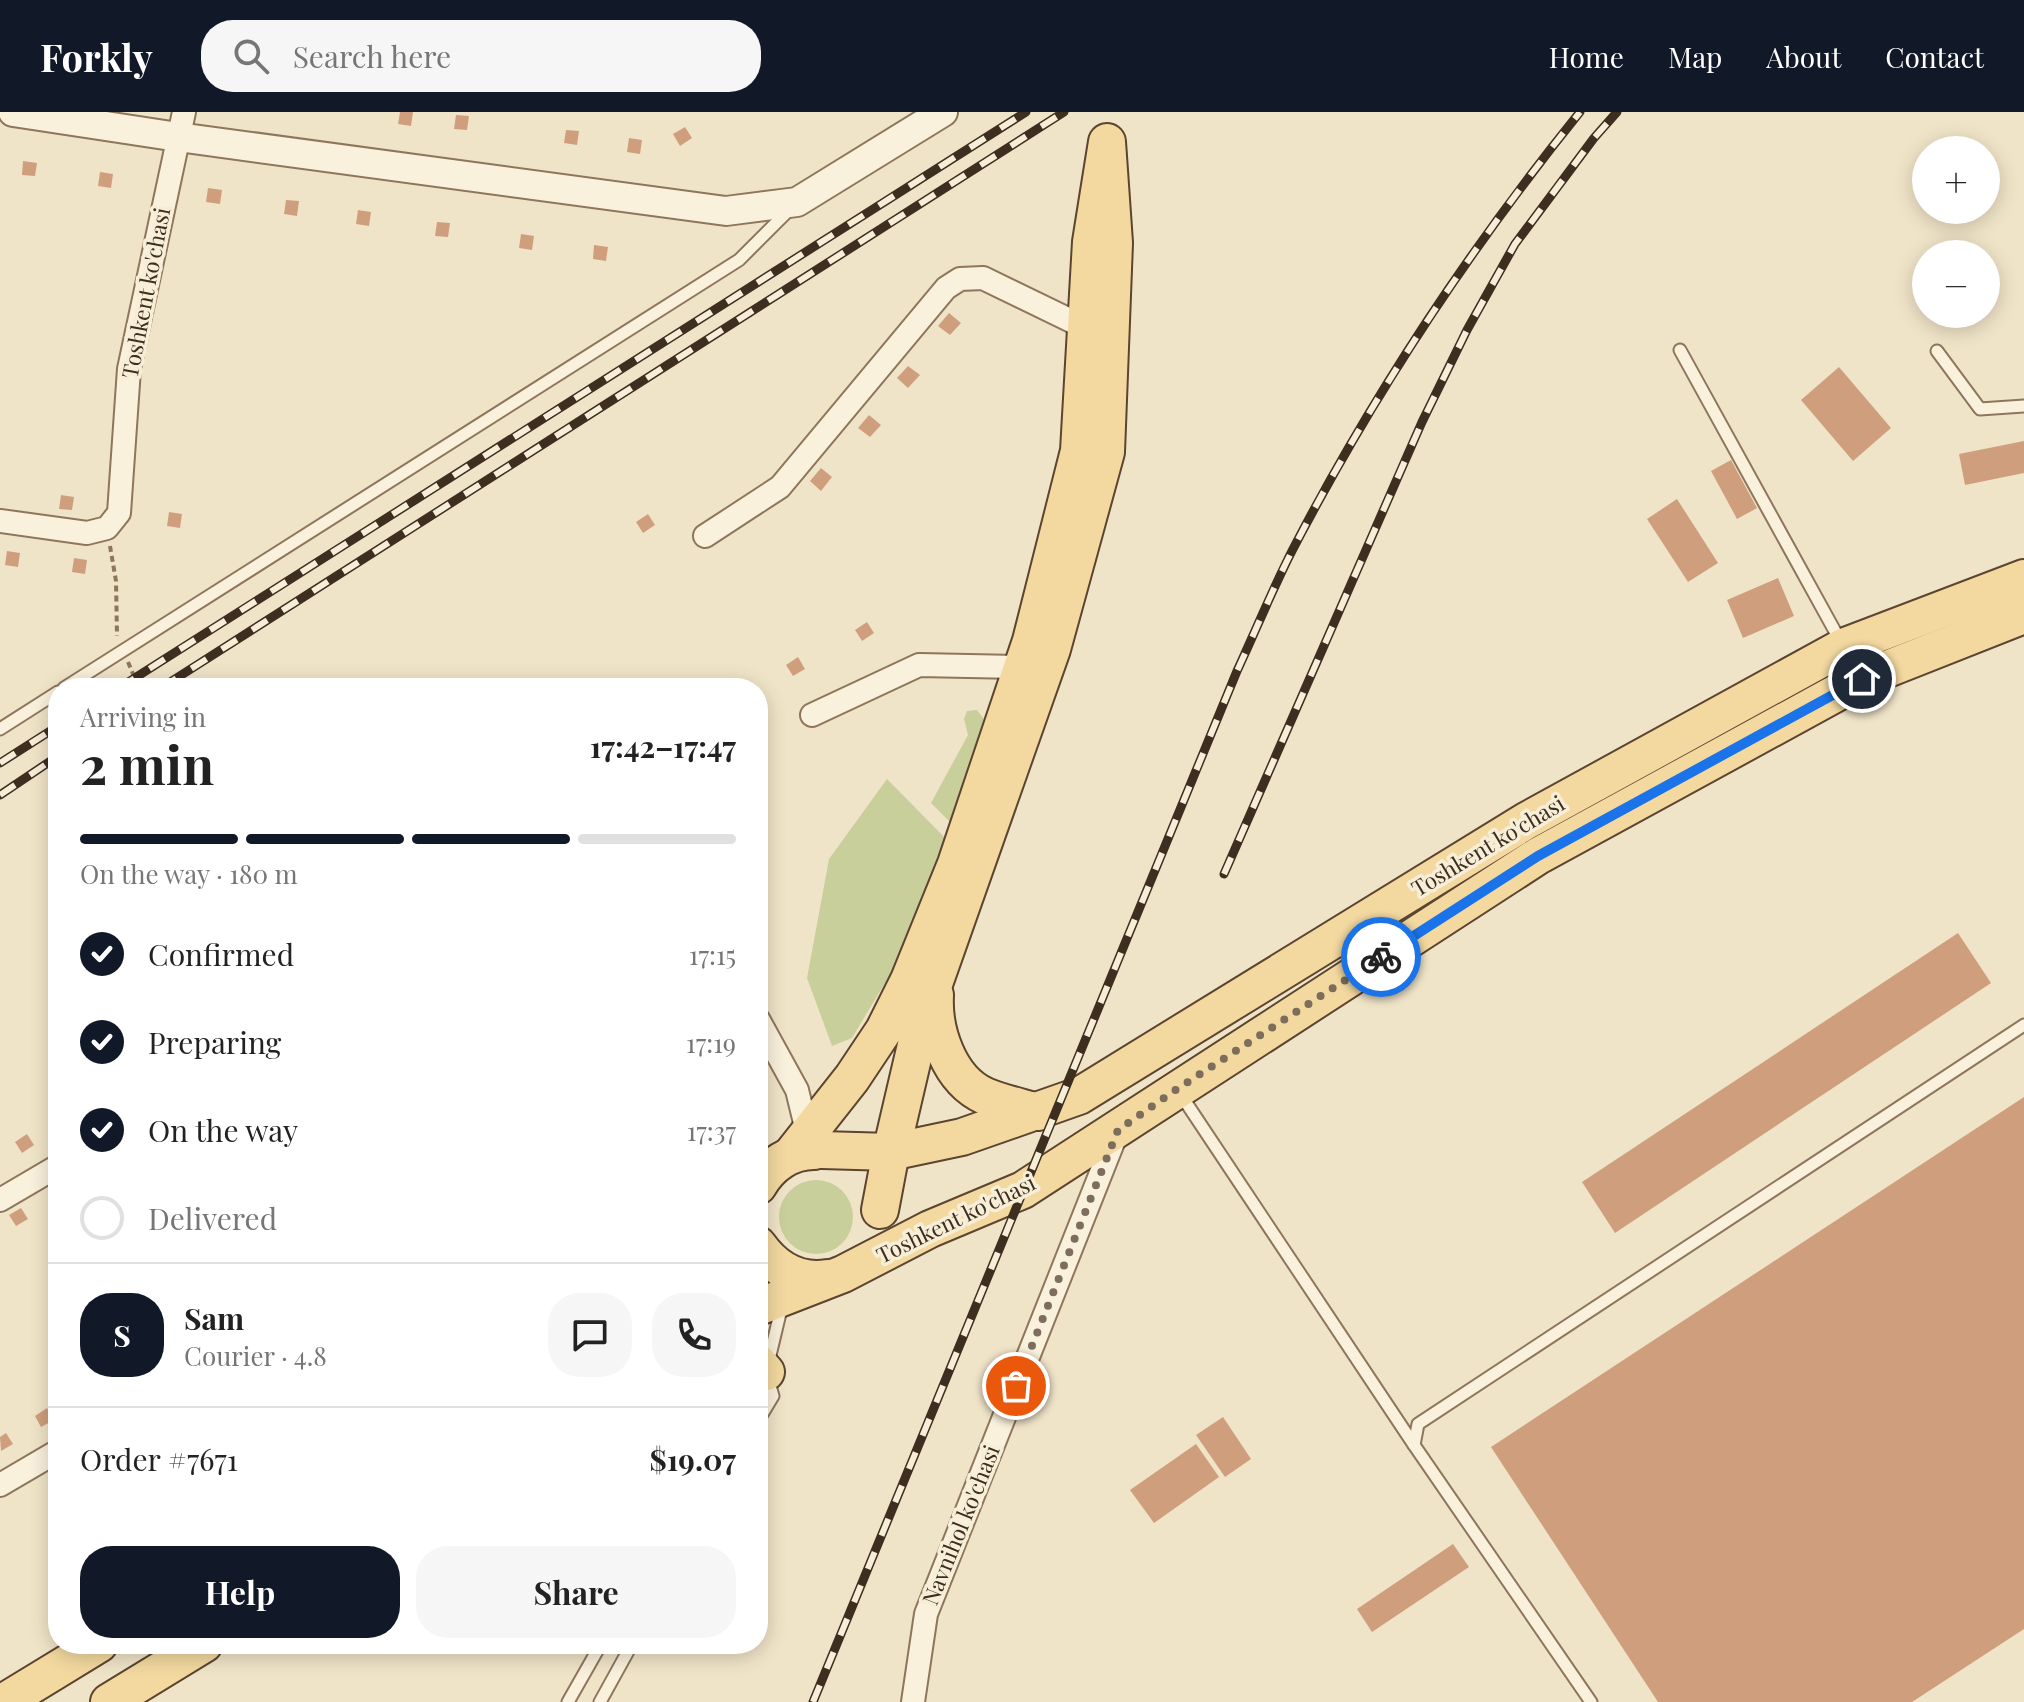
<!DOCTYPE html>
<meta charset="utf-8">
<style>
:root{--surface:#fff;--page:#f6f6f6;--text:#222;--muted:#767676;--line:#e0e0e0;--accent:#111827}
body{margin:0;font-family:"Playfair Display",serif;background:var(--page);color:var(--text);height:100vh;display:flex;flex-direction:column;font-size:30px;white-space:nowrap}
*{box-sizing:border-box;margin:0}
p{font-size:26px;color:var(--muted)}
.icon{flex:none;width:44px;height:44px;fill:none;stroke:currentColor;stroke-width:2;stroke-linecap:round;stroke-linejoin:round}
.map{position:relative;flex:1;overflow:hidden}
.panel{position:absolute;left:48px;top:566px;width:720px;height:976px;display:flex;flex-direction:column;background:var(--surface);border-radius:32px;box-shadow:0 4px 20px #0003}
.panel>*{flex:none}
.fabs{position:absolute;left:1912px;top:24px;display:grid;gap:16px}
.fabs a{display:grid;place-items:center;width:88px;height:88px;border-radius:50%;background:var(--surface);box-shadow:0 4px 20px #0003;font-size:40px}
.pin{position:absolute;display:grid;place-items:center;width:68px;height:68px;color:#fff;margin:-34px;border:4px solid #fff;border-radius:50%;box-shadow:0 2px 8px #0007}
.courier{position:absolute;display:grid;place-items:center;width:80px;height:80px;margin:-40px;border:6px solid #1a73e8;border-radius:50%;background:#fff;color:#222;box-shadow:0 2px 10px #0007}
.headline em{font-style:normal;font-weight:700}
.headline div{display:flex;flex-direction:column-reverse}
.headline{display:flex;align-items:center;justify-content:space-between;height:136px;padding:0 32px}
h1{font-size:52px;font-weight:700;line-height:60px}
.bar{display:grid;grid-template-columns:repeat(4,1fr);gap:12px 8px;align-content:center;height:96px;padding:0 32px}
.bar i{height:10px;border-radius:6px;background:var(--line)}
.bar .on{background:var(--accent)}
.bar p{grid-column:span 4}
.line{display:flex;align-items:center;gap:20px;padding:0 32px;border-top:2px solid var(--line)}
.line div{flex:1}
.round{display:grid;place-items:center;flex:none;width:84px;height:84px;border-radius:32px;background:var(--page)}
ol{padding:0 32px;list-style:none}
li{display:flex;align-items:center;gap:24px;height:88px}
li p{margin-inline-start:auto}
li .icon{padding:8px;border-radius:50%;background:var(--accent);color:#fff;stroke-width:4}
li:last-child{color:var(--muted)}
li i{width:44px;height:44px;border:4px solid var(--line);border-radius:50%}
.button{display:flex;gap:16px;margin-top:auto;padding:16px 32px}
.button a{flex:1;height:92px;border-radius:32px;background:var(--accent);color:#fff;font-size:32px;font-weight:700;line-height:92px;text-align:center}
.button a+a{background:var(--page);color:var(--text)}
header{display:flex;align-items:center;gap:48px;box-sizing:border-box;height:112px;padding:0 40px;background:var(--accent);color:#fff}
header strong{font-size:38px}
nav{display:flex;gap:44px;margin-inline-start:auto;font-size:28px}
.search{width:560px;height:72px;background:var(--page);display:flex;align-items:center;gap:20px;box-sizing:border-box;padding:0 28px;border-radius:32px;color:var(--muted);font-size:30px}
.map>svg:first-child{display:block}
.green{fill:#c9cf9b}
.building{fill:#cf9f7d}
.lines{fill:none;stroke-linecap:round;stroke-linejoin:round}
.service-casing{stroke:#8d765c;stroke-width:15}
.minor-casing{stroke:#8d765c;stroke-width:26}
.tertiary-casing{stroke:#8d765c;stroke-width:32}
.primary-casing{stroke:#5b4430;stroke-width:40}
.path{stroke:#8d765c;stroke-width:4;stroke-dasharray:6 4;stroke-linecap:butt}
.service{stroke:#faf1dc;stroke-width:11}
.minor{stroke:#faf1dc;stroke-width:22}
.tertiary{stroke:#faf1dc;stroke-width:28}
.primary{stroke:#f3d9a0;stroke-width:36}
.rail-casing{stroke:#3d2e20;stroke-width:9}
.rail{stroke:#f7eed8;stroke-width:6;stroke-dasharray:18;stroke-linecap:butt}
.done{stroke:#7c6e5b;stroke-width:8;stroke-dasharray:0 14.4}
.route{stroke:#1a73e8;stroke-width:10}
.labels{text-anchor:middle;stroke-width:7;stroke-linejoin:round;paint-order:stroke}
.street-label{font-size:22px;fill:#3d2e20;stroke:#f7eed8}
</style>
<header>
<strong>Forkly</strong>
<div class="search"><svg class="icon" aria-label="search" viewBox="0 0 24 24"><circle cx="10" cy="10" r="6"/><path d="M15 15l6 6"/></svg>Search here</div>
<nav><a>Home</a><a>Map</a><a>About</a><a>Contact</a></nav>
</header>
<div class="map">
<svg width="2024" height="1590" viewBox="0 0 2024 1590">
<rect width="100%" height="100%" fill="#f0e4c8"/>
<g class="green">
<path d="M977 598 989 614 958 718 931 691 968 623 964 607 967 599Z"/>
<path d="M887 667 951 732 906 836 852 926 832 934 807 866 829 747Z"/>
<circle cx="816" cy="1105" r="37"/>
</g>
<g class="building">
<path d="M400 0H413L411 14 398 12Z"/>
<path d="M456 3 469 4 467 18 454 17Z"/>
<path d="M685 15 692 26 680 34 673 22Z"/>
<path d="M566 18 579 19 577 33 564 31Z"/>
<path d="M629 26 642 28 640 42 627 40Z"/>
<path d="M23 49 37 51 35 64 22 63Z"/>
<path d="M100 60 113 62 111 76 98 74Z"/>
<path d="M208 76 222 78 220 92 206 90Z"/>
<path d="M286 88 299 89 297 104 284 102Z"/>
<path d="M358 98 371 100 369 114 356 112Z"/>
<path d="M437 110 450 111 448 125 435 124Z"/>
<path d="M521 122 534 124 532 138 519 136Z"/>
<path d="M594 133 608 135 606 149 593 147Z"/>
<path d="M949 201 961 211 950 223 938 214Z"/>
<path d="M908 254 920 263 908 276 897 266Z"/>
<path d="M1839 255 1891 316 1853 349 1801 288Z"/>
<path d="M869 303 881 313 870 325 858 316Z"/>
<path d="M2024 329V361L1965 373 1959 342Z"/>
<path d="M1731 348 1757 396 1737 407 1711 359Z"/>
<path d="M821 356 832 365 821 379 810 369Z"/>
<path d="M61 383 74 385 72 398 59 397Z"/>
<path d="M1677 387 1718 451 1688 470 1647 407Z"/>
<path d="M169 400 182 402 180 416 167 414Z"/>
<path d="M648 402 655 413 643 421 636 410Z"/>
<path d="M7 439 20 441 18 455 5 453Z"/>
<path d="M74 446 87 448 85 462 72 460Z"/>
<path d="M1778 466 1794 504 1743 526 1727 488Z"/>
<path d="M867 510 874 521 862 529 855 518Z"/>
<path d="M798 545 805 557 793 564 786 553Z"/>
<path d="M1958 821 1991 871 1615 1121 1582 1070Z"/>
<path d="M2024 985V1517L1912 1590H1658L1491 1335Z"/>
<path d="M27 1022 34 1033 22 1041 15 1030Z"/>
<path d="M21 1096 28 1107 16 1114 9 1103Z"/>
<path d="M47 1296 54 1308 41 1315 35 1304Z"/>
<path d="M1223 1305 1251 1347 1225 1365 1196 1323Z"/>
<path d="M6 1321 13 1332 1 1339 0 1325Z"/>
<path d="M1196 1332 1219 1365 1154 1411 1130 1378Z"/>
<path d="M1453 1432 1469 1455 1372 1520 1357 1497Z"/>
</g>
<g class="lines">
<g class="service-casing">
<g id="service">
<path d="M1680 238 1842 532"/>
<path d="M1937 239 1980 297 2024 294"/>
<path d="M64 576 739 148 790 97"/>
<path d="M0 617 58 580"/>
<path d="M1179 980 1414 1333"/>
<path d="M758 1309 773 1284 766 1260 782 1193"/>
<path d="M568 1590 601 1532"/>
<path d="M600 1590 632 1532"/>
<path d="M1591 1590 1414 1333 1418 1312 2024 913"/>
</g>
</g>
<g class="minor-casing">
<g id="minor">
<path d="M0 409 87 421 107 416 119 401 129 257 184 0"/>
<path d="M705 424 780 375 946 176 960 167 983 166 1086 216"/>
<path d="M812 603 919 553 1022 555 1031 559"/>
<path d="M758 907 797 978 808 1023"/>
<path d="M0 1088 58 1054"/>
<path d="M0 1373 58 1339"/>
<path d="M913 1590 926 1502 1118 1018"/>
</g>
</g>
<g class="tertiary-casing">
<path id="tertiary" d="M13 0 178 25 726 99 797 90 943 0"/>
</g>
<g class="primary-casing">
<g id="primary">
<path d="M935 883C933 919 949 968 985 984 1001 991 1021 995 1038 1000"/>
<path d="M822 1038 891 1040 962 1025 1079 984 1526 709 1843 535 2024 466"/>
<path d="M792 1042 852 966 884 918 909 868 956 752 1031 529 1079 339 1091 130 1107 30 1114 131 1106 340 1052 537 923 903 891 1040 880 1098"/>
<path d="M758 1074C770 1053 790 1039 814 1039"/>
<path d="M758 1133C775 1157 798 1171 828 1166"/>
<path d="M758 1195 843 1162 930 1117 1023 1078 1538 744 1862 567 2024 503"/>
<path d="M758 1251 766 1260"/>
<path d="M4 1590 99 1532"/>
<path d="M109 1590 204 1532"/>
</g>
</g>
<g class="path">
<path d="M110 434 116 469 117 524"/>
<path d="M128 550 139 576"/>
</g>
<use href="#service" class="service"/>
<use href="#minor" class="minor"/>
<use href="#tertiary" class="tertiary"/>
<use href="#primary" class="primary"/>
<g class="rail-casing">
<g id="rail">
<path d="M119 576 1026 0"/>
<path d="M161 576 1064 0"/>
<path d="M0 651 58 614"/>
<path d="M0 683 58 644"/>
<path d="M1224 762 1422 310 1467 218 1515 132 1594 26 1617 0"/>
<path d="M813 1590 1237 559C1256 518 1273 476 1293 437 1373 283 1471 135 1580 0"/>
</g>
</g>
<use href="#rail" class="rail"/>
</g>
<g class="lines">
<path class="done" d="M1016 1274 1118 1018 1177 977 1381 845"/>
<path class="route" d="M1381 845 1538 744 1862 567"/>
</g>
<g class="labels">
<g class="street-label">
<text transform="translate(146 181) rotate(-79)" y="8">Toshkent ko'chasi</text>
<text transform="translate(1488 734) rotate(-31)" y="8">Toshkent ko'chasi</text>
<text transform="translate(956 1107) rotate(-26)" y="8">Toshkent ko'chasi</text>
<text transform="translate(961 1413) rotate(-68)" y="8">Navnihol ko'chasi</text>
</g>
</g>
</svg>
<div class="fabs">
<a>+</a>
<a>−</a>
</div>
<div class="pin" style="left:1016px;top:1274px;background:#ea580c"><svg class="icon" aria-label="bag" viewBox="0 0 24 24"><path d="M5 8h14l-1 12H6zM9 8a3 3 0 0 1 6 0"/></svg></div>
<div class="pin" style="left:1862px;top:567px;background:#1f2937"><svg class="icon" aria-label="home" viewBox="0 0 24 24"><path d="M3 11l9-7 9 7M6 9v11h12V9"/></svg></div>
<div class="courier" style="left:1381px;top:845px"><svg class="icon" aria-label="bike" viewBox="0 0 24 24"><circle cx="6" cy="16" r="4"/><circle cx="18" cy="16" r="4"/><path d="M6 16l4-8h5l3 8M10 8l3 8H6M13 5h3"/></svg></div>
<section class="panel">
<div class="headline"><div><h1>2 min</h1><p>Arriving in</p></div><em>17:42–17:47</em></div>
<div class="bar"><i class="on"></i><i class="on"></i><i class="on"></i><i></i><p>On the way · 180 m</p></div>
<ol>
<li><svg class="icon" aria-label="check" viewBox="0 0 24 24"><path d="M5 12l5 5 9-10"/></svg>Confirmed<p>17:15</p></li>
<li><svg class="icon" aria-label="check" viewBox="0 0 24 24"><path d="M5 12l5 5 9-10"/></svg>Preparing<p>17:19</p></li>
<li><svg class="icon" aria-label="check" viewBox="0 0 24 24"><path d="M5 12l5 5 9-10"/></svg>On the way<p>17:37</p></li>
<li><i></i>Delivered</li>
</ol>
<div class="line" style="height:144px"><b class="round" style="background:var(--accent);color:#fff">S</b><div><b>Sam</b><p>Courier · 4.8</p></div><a class="round"><svg class="icon" aria-label="chat" viewBox="0 0 24 24"><path d="M4 5h16v11H9l-5 4z"/></svg></a><a class="round"><svg class="icon" aria-label="phone" viewBox="0 0 24 24"><path d="M5 4h4l2 5-3 2q2 4 5 5l2-3 5 2v4C11 20 4 13 5 4z"/></svg></a></div>
<div class="line" style="height:104px"><div>Order #7671</div><b>$19.07</b></div>
<div class="button"><a>Help</a><a>Share</a></div>
</section>
</div>
